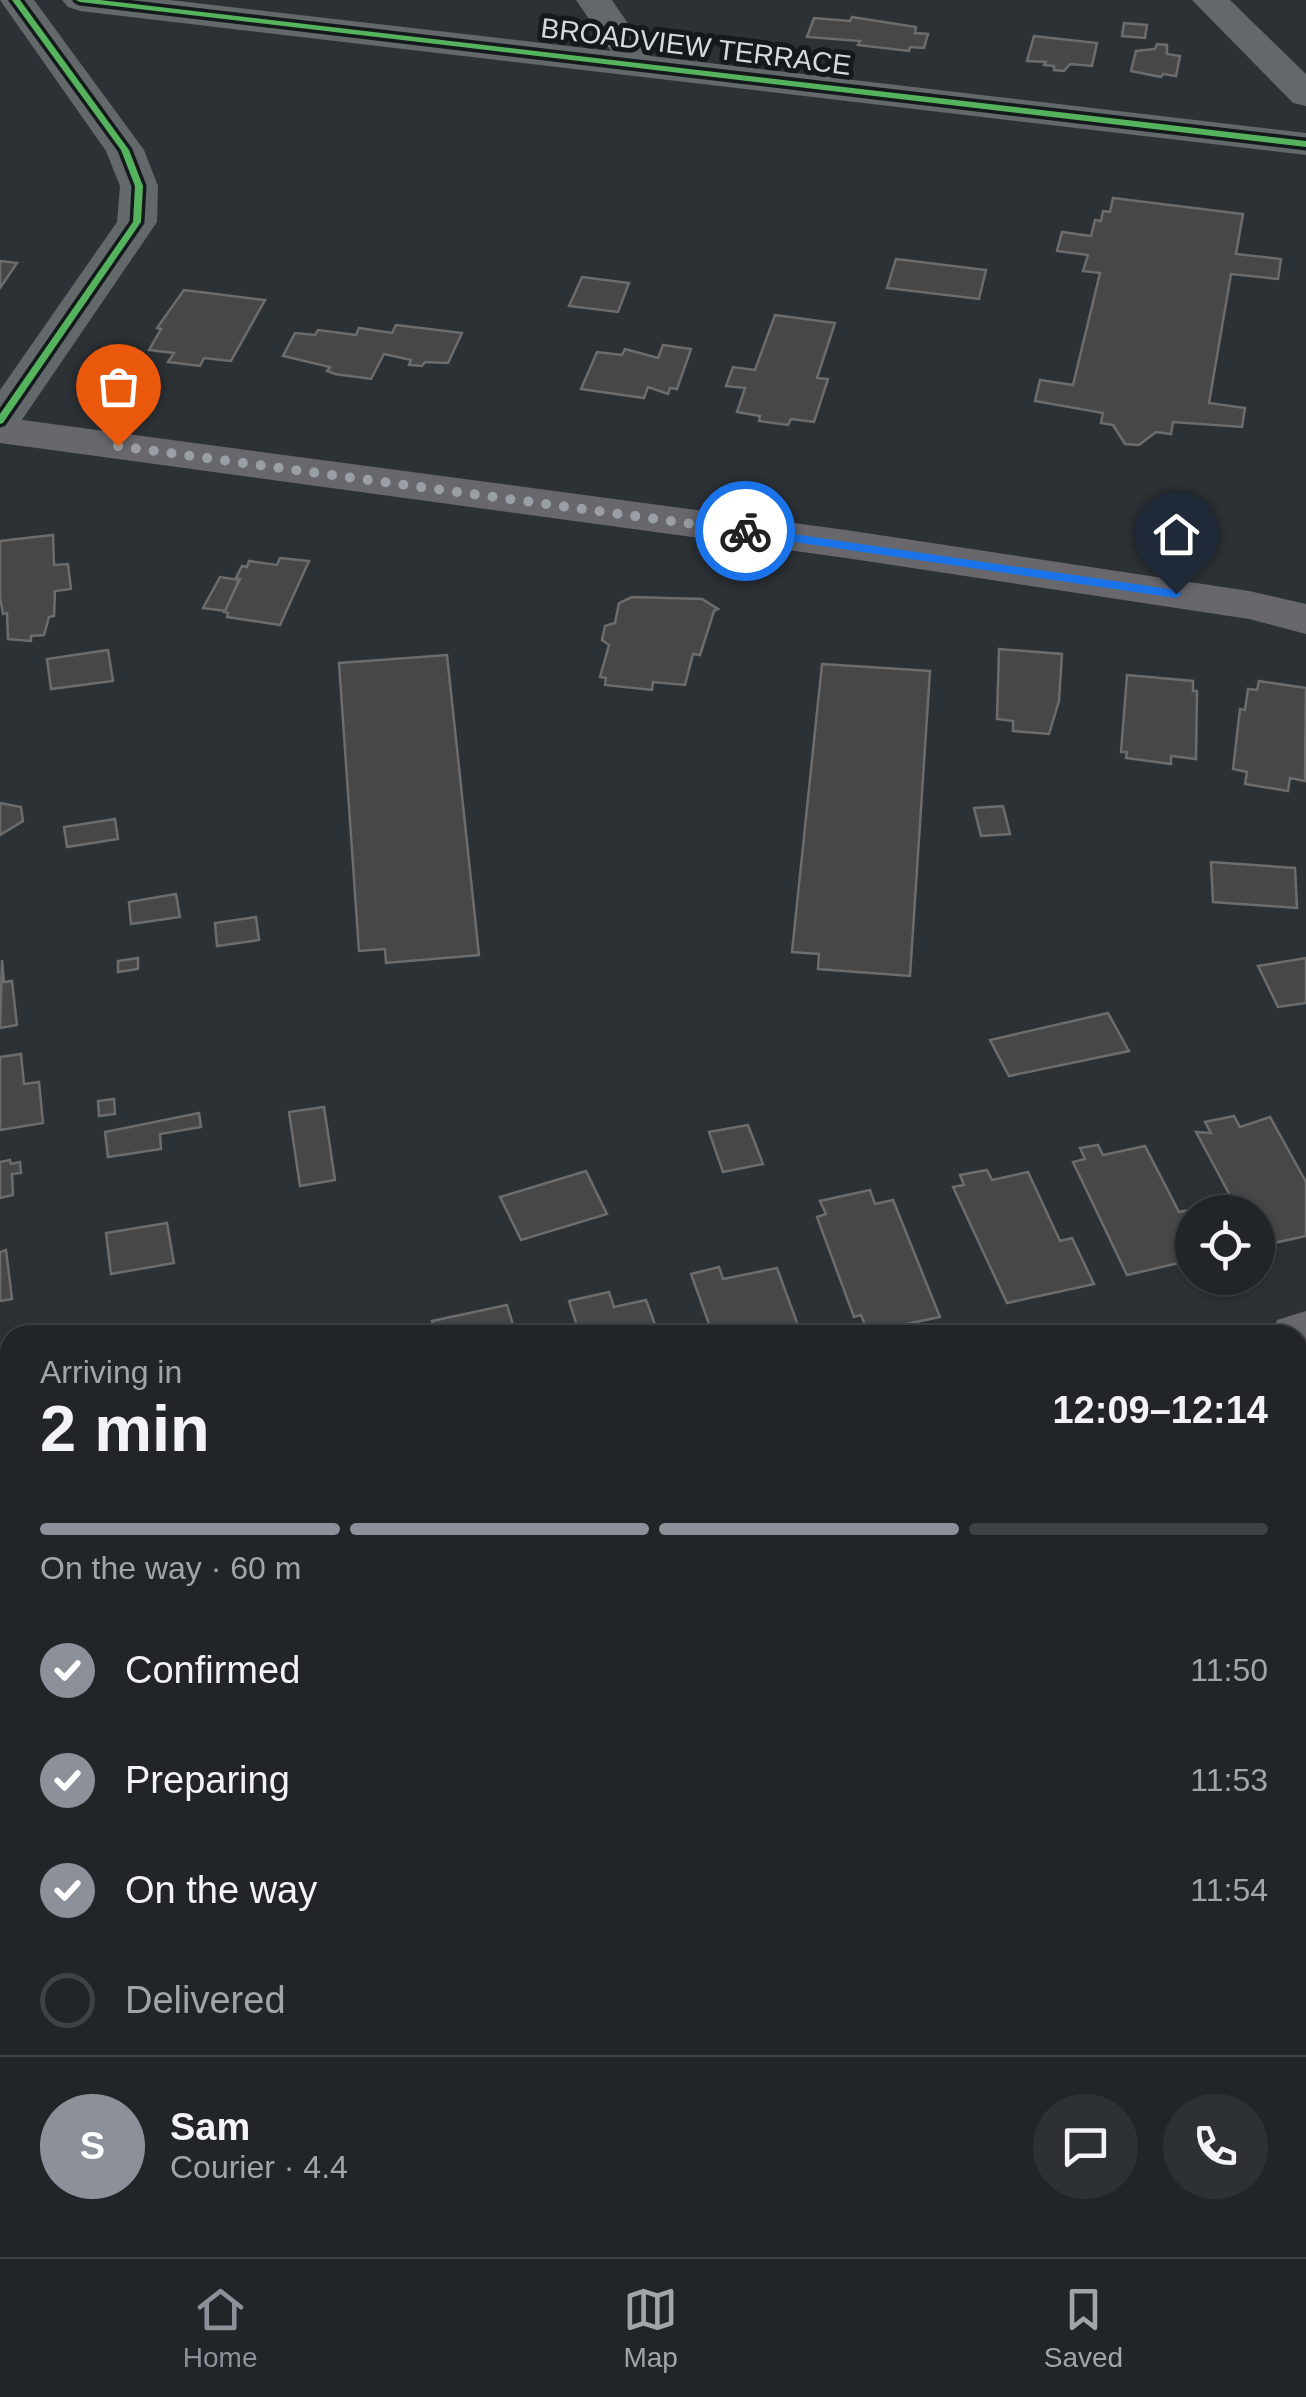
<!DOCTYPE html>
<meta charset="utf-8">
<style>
:root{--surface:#212528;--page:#2d3134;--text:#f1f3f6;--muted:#a2a5a8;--line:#3e4245;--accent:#8c9099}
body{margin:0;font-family:Helvetica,sans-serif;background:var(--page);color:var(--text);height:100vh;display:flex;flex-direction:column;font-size:38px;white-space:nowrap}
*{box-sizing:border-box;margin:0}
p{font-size:32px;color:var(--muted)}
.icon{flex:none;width:55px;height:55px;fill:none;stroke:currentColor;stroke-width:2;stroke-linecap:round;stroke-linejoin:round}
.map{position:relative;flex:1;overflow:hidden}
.drawer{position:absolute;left:0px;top:1325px;width:1308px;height:932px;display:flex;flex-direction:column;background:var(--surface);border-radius:30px 30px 0 0;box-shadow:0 2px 8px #0004,0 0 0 2px var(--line)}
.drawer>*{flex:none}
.fabs{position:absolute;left:1175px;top:1195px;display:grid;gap:20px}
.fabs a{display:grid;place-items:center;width:100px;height:100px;border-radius:50%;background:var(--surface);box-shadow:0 2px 8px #0004,0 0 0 2px var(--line);font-size:50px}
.pin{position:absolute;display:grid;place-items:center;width:85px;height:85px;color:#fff;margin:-102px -42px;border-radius:50% 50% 50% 0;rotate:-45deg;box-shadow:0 0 10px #0007}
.pin .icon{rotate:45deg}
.courier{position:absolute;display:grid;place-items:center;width:100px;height:100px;margin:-50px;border:8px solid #1a73e8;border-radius:50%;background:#fff;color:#222;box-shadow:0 2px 12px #0007}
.head em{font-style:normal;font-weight:800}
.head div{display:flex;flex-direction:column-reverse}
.head{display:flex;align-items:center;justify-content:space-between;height:170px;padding:0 40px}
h1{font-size:65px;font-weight:800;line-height:75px}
.bar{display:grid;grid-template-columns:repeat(4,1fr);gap:15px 10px;align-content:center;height:120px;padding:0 40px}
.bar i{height:12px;border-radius:8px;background:var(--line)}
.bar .selected{background:var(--accent)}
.bar p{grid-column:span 4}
.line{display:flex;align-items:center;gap:25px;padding:0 40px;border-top:2px solid var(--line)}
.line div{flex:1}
.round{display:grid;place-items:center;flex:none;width:105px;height:105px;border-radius:52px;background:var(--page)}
ol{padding:0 40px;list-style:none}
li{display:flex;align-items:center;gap:30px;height:110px}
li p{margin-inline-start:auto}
li .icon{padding:10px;border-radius:50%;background:var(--accent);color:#fff;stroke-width:4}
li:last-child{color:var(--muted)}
li i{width:55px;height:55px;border:5px solid var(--line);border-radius:50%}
.tabs{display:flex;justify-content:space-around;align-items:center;height:140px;border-top:2px solid var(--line);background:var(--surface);font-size:28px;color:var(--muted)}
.tabs a{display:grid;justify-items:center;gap:5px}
.tabs .selected{color:var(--accent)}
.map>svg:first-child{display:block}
.building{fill:#484747;stroke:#6c6c6c;stroke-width:2.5}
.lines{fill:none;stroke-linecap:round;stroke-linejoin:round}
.street{fill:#63686b;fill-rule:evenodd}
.secondary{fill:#68686c;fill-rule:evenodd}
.cycleway-casing{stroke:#14191c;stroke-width:7}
.cycleway{fill:#56b35d;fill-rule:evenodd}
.route{fill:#1a73e8}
.done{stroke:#999fa4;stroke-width:10;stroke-dasharray:0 18}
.labels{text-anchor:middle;stroke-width:10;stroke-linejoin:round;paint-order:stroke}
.far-street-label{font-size:28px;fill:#d4dadf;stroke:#14191c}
</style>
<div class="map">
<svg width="1306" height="2257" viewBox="0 0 1306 2257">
<rect width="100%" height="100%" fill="#2c3135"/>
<g class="building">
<path d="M852 17 916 27 915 33 928 34 924 48 910 47 909 51 858 45 860 41 807 37 814 18 850 21Z"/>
<path d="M1124 23 1147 25 1145 38 1122 36Z"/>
<path d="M1034 36 1097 43 1092 66 1070 64 1064 71 1054 70V66L1044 65 1046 62 1027 61Z"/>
<path d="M1157 44 1167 45V54L1180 56 1176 76 1163 74 1161 77 1131 71 1136 51 1155 49Z"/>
<path d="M1113 198 1243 214 1236 254 1281 259 1278 279 1231 274 1209 403 1245 408 1242 427 1173 422 1171 434 1156 432 1139 445 1125 444 1113 425 1101 423 1103 413 1035 401 1040 380 1073 385 1100 273 1083 271 1088 255 1057 251 1062 232 1091 236 1095 220 1101 221 1103 211 1110 212Z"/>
<path d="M896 259 986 270 979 299 887 288Z"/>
<path d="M0 261 17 263 0 288Z"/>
<path d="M582 277 629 283 618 312 569 306Z"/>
<path d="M184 290 265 300 231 361 204 358 200 366 168 362 174 353 149 350 161 329 157 328Z"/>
<path d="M775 315 835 323 817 378 828 379 814 422 791 419 788 425 759 421 760 416 737 412 745 388 726 386 733 367 755 370Z"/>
<path d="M396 325 462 333 448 363 425 362 422 366 409 365 411 360 384 354 371 379 335 374 327 371 330 367 283 356 295 333 315 335 318 330 356 335 359 328 392 333Z"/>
<path d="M663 345 691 349 677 389 670 388 668 394 648 387 644 398 581 389 597 352 622 355 625 349 658 358Z"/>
<path d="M53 535 54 565 68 564 71 589 55 591 54 616 49 617 44 635 31 636V641L8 639 7 613 3 614 0 597V541Z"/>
<path d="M280 558 309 561 280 625 227 617 228 613 224 612 240 579 236 578 242 566 247 567 249 561 277 565Z"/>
<path d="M220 577 239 580 225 611 203 608Z"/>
<path d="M632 597 702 599 718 609 714 611 700 655 693 654 685 685 653 682 652 690 605 685 606 678 600 677 609 645 602 640 605 626 615 623 619 603Z"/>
<path d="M999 649 1062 654 1059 701 1049 734 1013 731V721L997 719Z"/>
<path d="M108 650 113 681 51 689 47 659Z"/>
<path d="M447 655 479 955 386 963 385 949 359 951 339 663Z"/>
<path d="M822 664 930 671 910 976 818 969 819 954 792 952Z"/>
<path d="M1127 675 1193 681V691H1197L1196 759 1171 756V764L1126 758 1127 752H1121Z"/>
<path d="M1259 681 1306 688 1305 781 1290 778 1288 791 1245 784 1247 772 1233 769 1240 709 1245 710 1248 689 1257 690Z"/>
<path d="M0 803 21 807 23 821 0 835Z"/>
<path d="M1003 806 1010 834 981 836 974 808Z"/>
<path d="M115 819 118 839 67 847 64 827Z"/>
<path d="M1211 862 1295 868 1297 908 1213 902Z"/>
<path d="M176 894 180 917 131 924 129 902Z"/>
<path d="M256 917 259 940 217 946 215 923Z"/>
<path d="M138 958V969L118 972V961Z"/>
<path d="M1306 958V1003L1278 1007 1258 966Z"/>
<path d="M2 960 4 982 12 981 17 1025 0 1028Z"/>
<path d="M1108 1013 1129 1051 1009 1076 990 1040Z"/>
<path d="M21 1054 24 1084 39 1082 43 1123 0 1130V1057Z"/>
<path d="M114 1099 115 1114 99 1116 98 1101Z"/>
<path d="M324 1107 335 1180 300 1186 289 1112Z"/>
<path d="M199 1113 201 1127 160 1134 161 1149 108 1157 105 1132Z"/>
<path d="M1234 1116 1240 1127 1270 1117 1306 1182V1236L1265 1245 1258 1232V1212H1239L1196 1132 1211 1133 1205 1122Z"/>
<path d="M748 1125 763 1164 723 1172 709 1132Z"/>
<path d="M1098 1145 1103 1155 1145 1146 1179 1212 1189 1210 1192 1217V1260L1127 1275 1073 1162 1085 1159 1080 1148Z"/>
<path d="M10 1160 11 1164 20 1162 21 1173 12 1174 13 1195 0 1198V1162Z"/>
<path d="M987 1170 992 1180 1028 1172 1060 1241 1072 1238 1094 1284 1007 1303 953 1187 964 1185 960 1175Z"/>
<path d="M586 1171 607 1214 521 1240 500 1197Z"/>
<path d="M870 1190 875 1204 893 1200 940 1317 868 1332 861 1315 854 1317 817 1217 826 1214 820 1201Z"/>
<path d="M167 1223 174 1263 111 1274 106 1233Z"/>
<path d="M6 1250 12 1299 0 1301V1252Z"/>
<path d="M719 1267 723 1279 777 1268 799 1328 790 1330 792 1335H713L691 1274Z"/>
<path d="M609 1292 614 1307 646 1300 659 1335H580L569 1301Z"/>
<path d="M507 1305 516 1335H436L432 1321Z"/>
<path d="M10 1433V1505L0 1508V1435Z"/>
<path d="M1306 1451V1582L1298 1571V1453Z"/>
<path d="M1306 1728V1791L1298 1793V1730Z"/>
<path d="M10 1763V1887L0 1889V1765Z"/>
<path d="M10 1953V2052L0 2054V1956Z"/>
<path d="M10 2138V2236L0 2238V2140Z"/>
<path d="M1298 2172 1306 2190V2257H1227L1223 2248H1298Z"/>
<path d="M887 2248H961L964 2253 952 2257H863Z"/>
<path d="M1031 2248H1141L1145 2257H1034Z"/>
</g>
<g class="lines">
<g class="street">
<path d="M0 0H34L144 150 158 186 157 222 15 430 0 434V390L117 222 120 186 106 151Z"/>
<path d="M62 0H170L611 51 576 0H612L650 56 1306 133V155L80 11 68 7Z"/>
<path d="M1192 0H1230L1306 74V106L1293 103Z"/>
</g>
<g class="secondary">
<path d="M0 417 846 530 1249 591 1306 604V634L1249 619 846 558 0 443Z"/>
<path d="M1306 1311V1359L1298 1361V1335H1270L1277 1320Z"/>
<path d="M10 1601V1657L0 1659V1603Z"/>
</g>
<g class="cycleway-casing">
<g id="cycleway">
<path d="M12 0H20L129 150 143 186 141 222 3 423 0 424V414L133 222 135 186 121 150Z"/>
<path d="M76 0H100L1306 141V147L80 2Z"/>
</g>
</g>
<use href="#cycleway" class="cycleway"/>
</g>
<path class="route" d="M745 527 1176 590 1182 594 1176 598 740 534 739 531Z"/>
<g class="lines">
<path class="done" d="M118 446 745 531"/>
</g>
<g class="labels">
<g class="far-street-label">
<text transform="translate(696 46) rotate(7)" y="10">BROADVIEW TERRACE</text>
</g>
</g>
</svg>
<div class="fabs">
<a><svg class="icon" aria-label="locate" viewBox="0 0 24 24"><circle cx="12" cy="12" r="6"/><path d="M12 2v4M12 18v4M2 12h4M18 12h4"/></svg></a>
</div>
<div class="pin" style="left:118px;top:446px;background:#ea580c"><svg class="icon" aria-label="bag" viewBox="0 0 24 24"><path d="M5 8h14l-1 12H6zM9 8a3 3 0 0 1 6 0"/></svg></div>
<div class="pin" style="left:1176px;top:594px;background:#1f2937"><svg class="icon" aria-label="home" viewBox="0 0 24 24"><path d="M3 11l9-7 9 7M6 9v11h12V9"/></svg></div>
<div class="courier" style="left:745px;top:531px"><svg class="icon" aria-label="bike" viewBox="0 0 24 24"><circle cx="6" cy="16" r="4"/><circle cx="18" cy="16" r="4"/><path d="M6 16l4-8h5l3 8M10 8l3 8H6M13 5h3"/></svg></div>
<section class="drawer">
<div class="head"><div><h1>2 min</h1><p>Arriving in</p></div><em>12:09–12:14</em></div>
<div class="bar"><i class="selected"></i><i class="selected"></i><i class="selected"></i><i></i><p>On the way · 60 m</p></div>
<ol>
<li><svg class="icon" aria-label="check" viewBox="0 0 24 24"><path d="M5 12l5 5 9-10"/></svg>Confirmed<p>11:50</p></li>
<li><svg class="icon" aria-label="check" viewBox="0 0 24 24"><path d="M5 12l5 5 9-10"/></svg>Preparing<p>11:53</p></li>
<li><svg class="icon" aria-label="check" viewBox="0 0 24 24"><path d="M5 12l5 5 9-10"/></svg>On the way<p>11:54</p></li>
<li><i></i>Delivered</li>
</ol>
<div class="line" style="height:180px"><b class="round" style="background:var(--accent);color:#fff">S</b><div><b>Sam</b><p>Courier · 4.4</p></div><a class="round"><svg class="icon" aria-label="chat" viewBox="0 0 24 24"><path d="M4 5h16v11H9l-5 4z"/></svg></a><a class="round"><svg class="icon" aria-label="phone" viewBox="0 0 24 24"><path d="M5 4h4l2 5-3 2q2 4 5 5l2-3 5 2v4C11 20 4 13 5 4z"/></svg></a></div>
</section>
</div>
<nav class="tabs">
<a class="selected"><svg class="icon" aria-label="home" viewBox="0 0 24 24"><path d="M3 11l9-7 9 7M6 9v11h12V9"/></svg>Home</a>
<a><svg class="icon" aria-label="map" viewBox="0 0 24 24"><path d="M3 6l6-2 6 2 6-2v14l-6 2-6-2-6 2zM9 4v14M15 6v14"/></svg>Map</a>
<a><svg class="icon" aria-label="saved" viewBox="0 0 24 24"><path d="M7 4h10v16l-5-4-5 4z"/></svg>Saved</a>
</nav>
